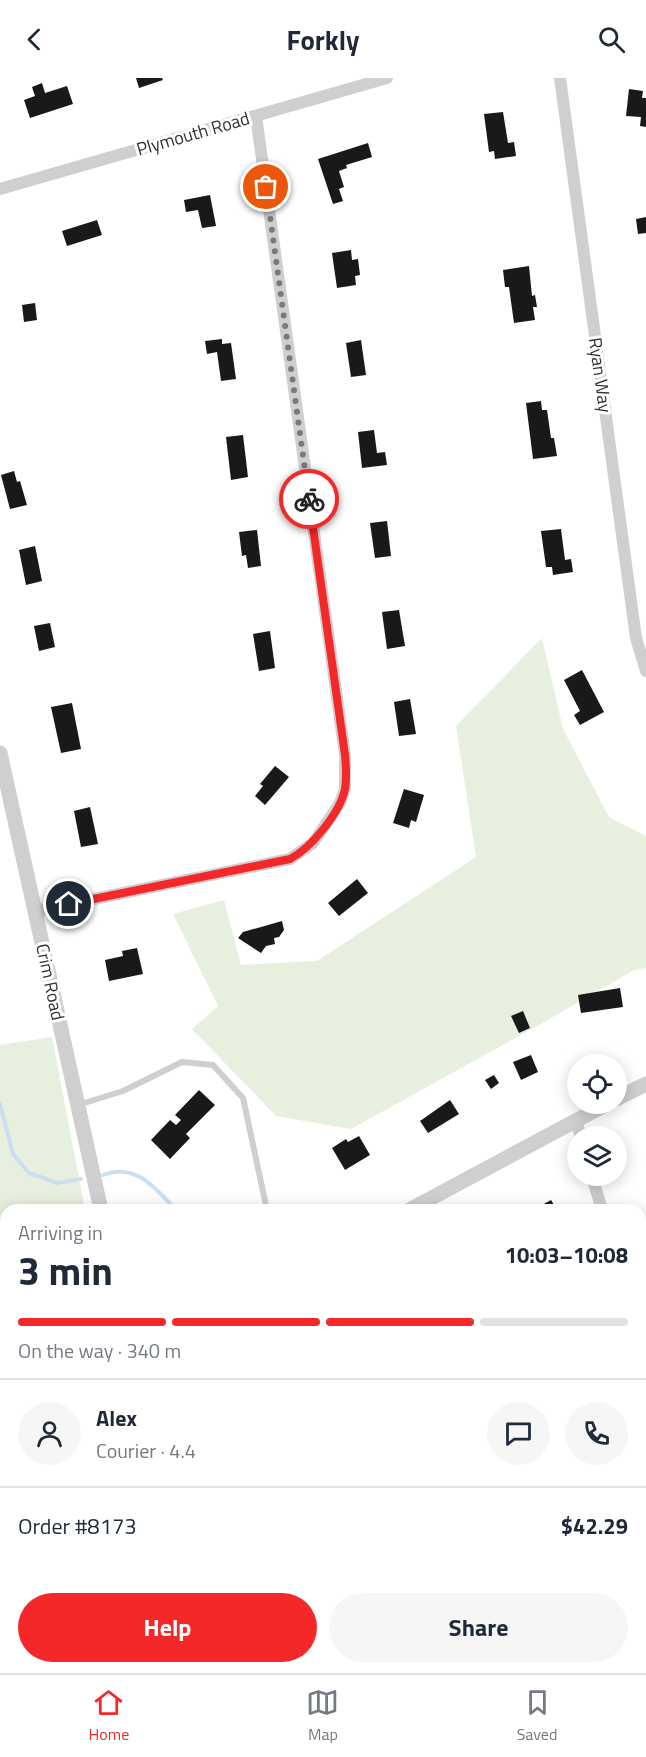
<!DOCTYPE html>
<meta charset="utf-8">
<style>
:root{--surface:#fff;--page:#f6f6f7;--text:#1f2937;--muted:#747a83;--line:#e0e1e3;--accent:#f52829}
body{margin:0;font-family:"Titillium Web",sans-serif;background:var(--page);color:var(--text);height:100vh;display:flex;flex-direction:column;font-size:22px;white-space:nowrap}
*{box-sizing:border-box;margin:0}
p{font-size:20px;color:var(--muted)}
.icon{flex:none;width:33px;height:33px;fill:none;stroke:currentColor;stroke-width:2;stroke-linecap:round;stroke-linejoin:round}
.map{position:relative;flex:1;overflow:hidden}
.drawer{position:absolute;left:0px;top:1126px;width:646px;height:470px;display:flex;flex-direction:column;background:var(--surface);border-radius:18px 18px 0 0;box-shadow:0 3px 15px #0003}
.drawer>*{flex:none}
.tools{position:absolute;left:567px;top:976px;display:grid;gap:12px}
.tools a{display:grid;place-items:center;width:60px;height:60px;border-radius:50%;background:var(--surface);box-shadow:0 3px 15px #0003;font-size:30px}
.pin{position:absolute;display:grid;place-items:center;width:51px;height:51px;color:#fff;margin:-26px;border:3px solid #fff;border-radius:50%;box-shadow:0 2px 6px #0007}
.courier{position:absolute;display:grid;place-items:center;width:60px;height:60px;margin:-30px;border:4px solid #f52829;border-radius:50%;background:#fff;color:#222;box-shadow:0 2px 8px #0007}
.head em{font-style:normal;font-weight:700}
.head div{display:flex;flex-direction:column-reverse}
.head{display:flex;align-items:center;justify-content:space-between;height:102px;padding:0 18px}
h1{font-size:39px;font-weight:700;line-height:45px}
.bar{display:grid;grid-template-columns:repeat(4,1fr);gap:9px 6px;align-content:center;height:72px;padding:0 18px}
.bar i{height:8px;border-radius:4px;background:var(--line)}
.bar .on{background:var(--accent)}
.bar p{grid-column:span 4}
.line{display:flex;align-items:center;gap:15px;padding:0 18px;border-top:2px solid var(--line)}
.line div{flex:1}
.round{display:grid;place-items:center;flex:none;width:63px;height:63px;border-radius:32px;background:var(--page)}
.primary-button{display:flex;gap:12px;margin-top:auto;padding:12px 18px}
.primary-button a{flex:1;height:69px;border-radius:36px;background:var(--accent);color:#fff;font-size:24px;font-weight:700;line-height:69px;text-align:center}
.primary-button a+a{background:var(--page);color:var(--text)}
header{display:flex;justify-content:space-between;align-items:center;height:78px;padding:0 18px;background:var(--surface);font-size:27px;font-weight:700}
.dock{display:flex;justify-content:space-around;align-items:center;height:84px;border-top:2px solid var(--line);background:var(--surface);font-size:16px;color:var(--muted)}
.dock a{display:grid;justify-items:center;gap:3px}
.dock .on{color:var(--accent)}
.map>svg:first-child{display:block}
.green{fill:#e7efdf}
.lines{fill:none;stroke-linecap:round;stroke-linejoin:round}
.stream{stroke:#cbdff0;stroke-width:4}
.building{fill:#191919}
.service{stroke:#cfcfcf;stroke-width:6}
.minor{stroke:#cfcfcf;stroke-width:12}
.tertiary{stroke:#cfcfcf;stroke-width:15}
.done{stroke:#7a7a7a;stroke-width:6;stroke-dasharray:0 10.8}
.route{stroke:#f52829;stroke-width:8}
.labels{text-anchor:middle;stroke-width:6;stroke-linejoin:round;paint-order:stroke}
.street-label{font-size:18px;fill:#323232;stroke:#fff}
</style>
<header><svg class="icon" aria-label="back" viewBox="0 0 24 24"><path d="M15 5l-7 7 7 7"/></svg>Forkly<svg class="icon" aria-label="search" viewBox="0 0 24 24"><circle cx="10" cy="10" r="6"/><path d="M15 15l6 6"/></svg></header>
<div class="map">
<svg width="646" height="1595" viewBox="0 0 646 1595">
<rect width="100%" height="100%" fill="#fff"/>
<g class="green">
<path d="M542 560 563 651 609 739 646 758V890L634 892 546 943 351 1051 276 1038 192 951 218 928 173 836 224 822 241 887 317 883 476 779 456 648Z"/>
<path d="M52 959 85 1132H6V1156H0V967Z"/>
<path d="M646 1185V1283L641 1264V1187Z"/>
<path d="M352 1590H591V1595H351Z"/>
</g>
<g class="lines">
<g class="stream">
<path d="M0 1026 13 1076 29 1095 57 1105 81 1101"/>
<path d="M103 1097C136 1084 156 1111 176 1132"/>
<path d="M640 1476 646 1474"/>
<path d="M268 1595 271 1590"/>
</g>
</g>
<g class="building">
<path d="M136 0H162L163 2 139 10Z"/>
<path d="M42 5 45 15 67 8 73 26 30 40 24 22 35 18 32 9Z"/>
<path d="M629 11 643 13 642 20H646V49L640 48 641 39 626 38Z"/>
<path d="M503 34 508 65 514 64 516 78 495 81 494 73 489 74 484 36Z"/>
<path d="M368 65 372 79 346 87 347 90 339 93 344 109 339 111 343 123 333 126 318 81Z"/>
<path d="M210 117 216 148 202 150 198 132 186 134 184 122Z"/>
<path d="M646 139V155L638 156 636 141Z"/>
<path d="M97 142 102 157 67 168 62 153Z"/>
<path d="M351 172 352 182 358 181 360 197 355 198 356 207 337 210 332 175Z"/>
<path d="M529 188 532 218 535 217 537 229H533L535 242 514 245 509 209H505L503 192Z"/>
<path d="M35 225 37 242 24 244 22 227Z"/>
<path d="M222 261V266L231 265 236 301 221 303 217 274 207 276 205 263Z"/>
<path d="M361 262 366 297 351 299 346 265Z"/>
<path d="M541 323 542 332H547L551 360H554L557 378 533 381 526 325Z"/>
<path d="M374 352 377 375 385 374 387 387 362 390 358 354Z"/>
<path d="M243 357 248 399 231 402 226 359Z"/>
<path d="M14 393 17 404 20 403 27 427 10 431 1 397Z"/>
<path d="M387 443 391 478 375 480 370 445Z"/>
<path d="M561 451 565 482 571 481 573 494 553 497 552 489H546L541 453Z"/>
<path d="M257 452 261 488 248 490 246 477 242 478 239 454Z"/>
<path d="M35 468 42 503 26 507 19 472Z"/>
<path d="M399 532 405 568 387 571 382 534Z"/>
<path d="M50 545 55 569 39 573 34 548Z"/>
<path d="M270 553 275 590 259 593 253 556Z"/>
<path d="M582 592 604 634 580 647 574 637 580 633 564 602Z"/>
<path d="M410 621 416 656 399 658 394 624Z"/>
<path d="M72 625 81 671 61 675 51 629Z"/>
<path d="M275 688 289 699 265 727 255 718 263 708 260 706Z"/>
<path d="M404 711 424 717 416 744 411 742 409 750 393 745Z"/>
<path d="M90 729 98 766 81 769 74 733Z"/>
<path d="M357 801 368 815 339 838 328 825Z"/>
<path d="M282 843 284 852 279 859 274 860 275 866 266 868 261 875 238 860 243 854Z"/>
<path d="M137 870 143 896 109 903 105 882 123 878 122 873Z"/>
<path d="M620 910 623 929 581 935 578 917Z"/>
<path d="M523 933 530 950 519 955 511 938Z"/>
<path d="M531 977 538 994 521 1002 513 984Z"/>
<path d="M494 997 499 1005 491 1011 485 1002Z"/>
<path d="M199 1012 215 1027 186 1056 190 1060 170 1081 151 1062 170 1042 176 1047 181 1042 175 1037Z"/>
<path d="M450 1022 459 1036 428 1055 420 1043Z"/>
<path d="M359 1058 370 1077 345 1092 332 1070 346 1061 348 1064Z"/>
<path d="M551 1122 557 1132H533Z"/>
</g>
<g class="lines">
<path class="service" d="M78 1027 123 1013 182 984 213 987 243 1020 267 1132"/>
<g class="minor">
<path d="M560 0 636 560 646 593"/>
<path d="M0 111 387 0"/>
<path d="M35 833 290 781 313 765 340 725 345 711V677L256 38"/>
<path d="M576 1042 581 1059"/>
<path d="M592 1098 602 1132"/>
<path d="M640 1264 646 1283"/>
<path d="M0 1592 9 1595"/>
<path d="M107 1595 125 1590"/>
</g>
<g class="tertiary">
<path d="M0 675 101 1132"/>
<path d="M616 1021 646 1006"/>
<path d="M409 1132 607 1026"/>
<path d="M0 1242H6"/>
</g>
</g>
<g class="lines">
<path class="done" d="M266 109 309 421"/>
<path class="route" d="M69 826 290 781C311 770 340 735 345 711 347 700 346 688 345 677L309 421"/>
</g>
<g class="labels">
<g class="street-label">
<text transform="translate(193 56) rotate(-16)" y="6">Plymouth Road</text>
<text transform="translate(600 297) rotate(82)" y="6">Ryan Way</text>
<text transform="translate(50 904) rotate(78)" y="6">Crim Road</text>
</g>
</g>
</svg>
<div class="tools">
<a><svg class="icon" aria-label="locate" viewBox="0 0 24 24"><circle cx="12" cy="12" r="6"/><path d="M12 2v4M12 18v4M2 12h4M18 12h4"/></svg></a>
<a><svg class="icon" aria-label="layers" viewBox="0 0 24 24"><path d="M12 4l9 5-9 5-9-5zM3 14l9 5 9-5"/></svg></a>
</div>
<div class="pin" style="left:266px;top:109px;background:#ea580c"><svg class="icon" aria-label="bag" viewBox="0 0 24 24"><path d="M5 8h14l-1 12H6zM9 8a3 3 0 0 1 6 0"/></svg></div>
<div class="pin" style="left:69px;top:826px;background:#1f2937"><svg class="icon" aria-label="home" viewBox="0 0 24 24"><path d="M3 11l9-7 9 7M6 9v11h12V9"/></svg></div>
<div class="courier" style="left:309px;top:421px"><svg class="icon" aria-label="bike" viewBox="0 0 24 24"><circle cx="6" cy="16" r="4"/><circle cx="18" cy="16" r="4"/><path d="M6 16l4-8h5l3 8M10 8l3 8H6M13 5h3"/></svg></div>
<section class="drawer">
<div class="head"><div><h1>3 min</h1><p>Arriving in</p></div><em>10:03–10:08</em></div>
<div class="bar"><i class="on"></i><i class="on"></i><i class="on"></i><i></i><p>On the way · 340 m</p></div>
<div class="line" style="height:108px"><a class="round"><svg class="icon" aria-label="person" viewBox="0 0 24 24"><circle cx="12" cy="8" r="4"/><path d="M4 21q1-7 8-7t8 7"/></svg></a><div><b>Alex</b><p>Courier · 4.4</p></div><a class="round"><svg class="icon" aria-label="chat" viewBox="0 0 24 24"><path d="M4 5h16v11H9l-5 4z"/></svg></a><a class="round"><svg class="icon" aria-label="phone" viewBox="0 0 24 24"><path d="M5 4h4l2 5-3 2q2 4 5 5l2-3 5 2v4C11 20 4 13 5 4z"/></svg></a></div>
<div class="line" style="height:78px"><div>Order #8173</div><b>$42.29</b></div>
<div class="primary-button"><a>Help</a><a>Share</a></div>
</section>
</div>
<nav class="dock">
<a class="on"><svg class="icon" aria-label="home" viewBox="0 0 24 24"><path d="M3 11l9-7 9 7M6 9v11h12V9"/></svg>Home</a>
<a><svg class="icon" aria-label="map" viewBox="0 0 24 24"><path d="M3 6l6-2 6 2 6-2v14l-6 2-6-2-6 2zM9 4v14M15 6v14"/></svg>Map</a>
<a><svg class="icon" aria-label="saved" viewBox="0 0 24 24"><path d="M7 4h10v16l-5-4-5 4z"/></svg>Saved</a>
</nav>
